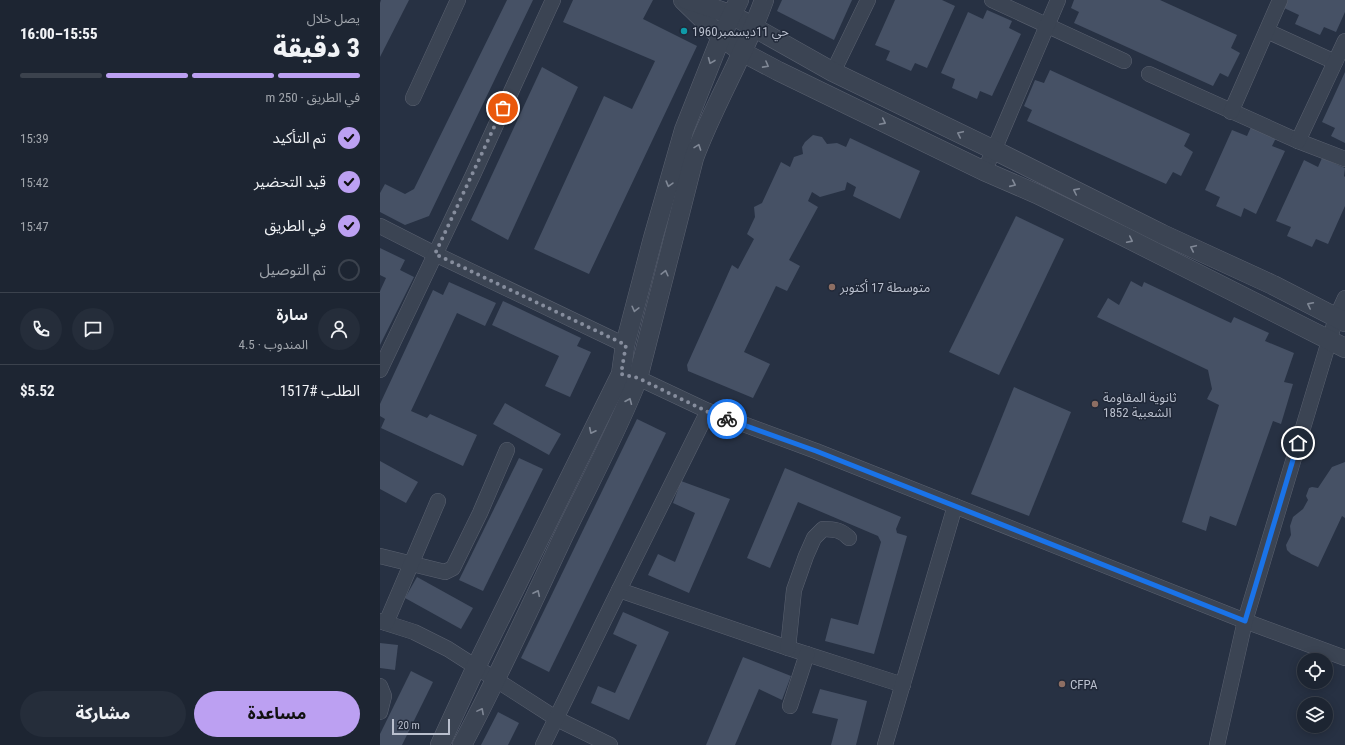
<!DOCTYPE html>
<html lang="ar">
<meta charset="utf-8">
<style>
:root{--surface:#1d2532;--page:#252d3a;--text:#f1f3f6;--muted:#a0a5ac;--line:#3b424d;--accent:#bca0f2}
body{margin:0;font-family:"Roboto Condensed","Noto Sans Arabic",sans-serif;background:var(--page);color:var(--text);direction:rtl;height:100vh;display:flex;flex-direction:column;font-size:15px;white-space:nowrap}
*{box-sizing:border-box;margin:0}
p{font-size:13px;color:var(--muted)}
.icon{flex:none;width:22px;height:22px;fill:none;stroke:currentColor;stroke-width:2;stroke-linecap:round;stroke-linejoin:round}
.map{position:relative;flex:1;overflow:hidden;direction:ltr}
.sheet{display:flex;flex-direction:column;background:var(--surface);width:380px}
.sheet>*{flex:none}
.buttons{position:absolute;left:917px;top:653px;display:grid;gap:8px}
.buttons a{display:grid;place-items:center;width:36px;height:36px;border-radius:50%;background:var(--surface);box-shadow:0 2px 10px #0003,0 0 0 1px var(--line);font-size:20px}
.scale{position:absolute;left:12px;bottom:10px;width:58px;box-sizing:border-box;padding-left:4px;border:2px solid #b9bfcd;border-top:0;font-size:11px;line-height:14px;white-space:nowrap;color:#b9bfcd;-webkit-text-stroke:3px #202838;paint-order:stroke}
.pin{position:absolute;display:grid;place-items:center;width:34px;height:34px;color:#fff;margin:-17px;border:2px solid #fff;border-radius:50%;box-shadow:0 1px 4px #0007}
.courier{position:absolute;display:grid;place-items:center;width:40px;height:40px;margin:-20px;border:3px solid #1a73e8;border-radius:50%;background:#fff;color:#222;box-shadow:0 1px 5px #0007}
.overview em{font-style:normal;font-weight:800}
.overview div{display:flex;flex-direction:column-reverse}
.overview{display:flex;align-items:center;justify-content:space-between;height:68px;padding:0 20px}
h1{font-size:26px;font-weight:800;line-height:30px}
.bar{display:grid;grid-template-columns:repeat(4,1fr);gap:6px 4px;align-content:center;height:48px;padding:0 20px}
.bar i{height:5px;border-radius:3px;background:var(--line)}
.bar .current{background:var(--accent)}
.bar p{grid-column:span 4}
.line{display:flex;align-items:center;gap:10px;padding:0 20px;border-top:1px solid var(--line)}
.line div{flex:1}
.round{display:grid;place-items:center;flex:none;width:42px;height:42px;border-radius:21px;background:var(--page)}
ol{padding:0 20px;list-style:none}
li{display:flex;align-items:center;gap:12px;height:44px}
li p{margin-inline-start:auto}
li .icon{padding:4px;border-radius:50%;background:var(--accent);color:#111;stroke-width:4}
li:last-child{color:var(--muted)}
li i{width:22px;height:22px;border:2px solid var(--line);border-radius:50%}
.cta{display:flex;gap:8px;margin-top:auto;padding:8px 20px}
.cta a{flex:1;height:46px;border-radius:24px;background:var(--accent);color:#111;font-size:16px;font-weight:800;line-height:46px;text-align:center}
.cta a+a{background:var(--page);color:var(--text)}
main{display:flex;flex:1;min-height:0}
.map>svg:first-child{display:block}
.building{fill:#465165}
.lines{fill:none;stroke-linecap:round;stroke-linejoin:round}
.minor-casing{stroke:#5a6170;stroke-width:16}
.tertiary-casing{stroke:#5a6170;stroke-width:20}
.minor{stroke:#3b4453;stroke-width:15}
.tertiary{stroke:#3b4453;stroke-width:19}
.oneway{stroke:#808896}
.done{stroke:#868d9d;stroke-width:4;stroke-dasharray:0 7.2}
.route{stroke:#1a73e8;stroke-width:5}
.culture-dot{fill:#0f9aa8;stroke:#202838;stroke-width:1.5}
.education-dot{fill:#8d6e63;stroke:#202838;stroke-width:1.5}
.labels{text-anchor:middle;stroke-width:3;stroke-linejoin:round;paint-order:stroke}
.poi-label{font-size:13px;fill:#b9bfcd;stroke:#202838;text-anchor:start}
</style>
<main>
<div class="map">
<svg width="965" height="745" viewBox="0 0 965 745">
<rect width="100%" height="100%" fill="#273143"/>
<g class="building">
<path d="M1 0H29L0 57V3Z"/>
<path d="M127 0H153L49 216 25 225 0 212V193L5 184 25 194 34 189Z"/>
<path d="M193 0H273L263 19 317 46 209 274 154 249 224 96 252 109 275 61 183 22Z"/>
<path d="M402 0H472L454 40 397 11Z"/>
<path d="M515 0H562L575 6 547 68 535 63 531 71 506 60 510 51 495 45Z"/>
<path d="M694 0H780L857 35 851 48 860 53 848 77 840 73 833 86 694 23 699 12 691 8Z"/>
<path d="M908 0H965V12L956 32 944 27 940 35 915 24 919 15 904 8Z"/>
<path d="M607 10 632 21 629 28 641 34 612 96 600 91 597 99 572 88 575 79 561 73 588 12 603 19Z"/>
<path d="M162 67 198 87 128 240 91 220Z"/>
<path d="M670 70 810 134 804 146 813 152 801 176 793 172 786 184 647 121 652 110 644 106 655 80 664 83Z"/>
<path d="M965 72V143L951 136 955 128 942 122Z"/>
<path d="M871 127 896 138 892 146 905 151 876 214 864 208 861 217 836 206 840 197 825 190 852 130 867 136Z"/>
<path d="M433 135 442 137 447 144 457 143 466 147 470 138 540 171 520 219 473 196 476 187 467 182 465 190 440 197 432 192 428 201 438 207 409 260 420 266 407 291 396 286 364 352 390 364 373 398 308 371 307 365 352 265 358 269 374 239 367 234 375 217 374 207 382 203 401 162 410 167 414 157 423 154 422 147 425 142Z"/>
<path d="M942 158 965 168 964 176 965 177V206L948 244 936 239 932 247 907 236 911 227 896 221 924 160 938 167Z"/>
<path d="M636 216 684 239 619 375 569 352Z"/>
<path d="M0 248 25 260 20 270 34 277 0 345V291L6 278 0 275Z"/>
<path d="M751 281 762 287 764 282 851 323 854 317 889 333 885 341 914 353 904 382 913 384 901 424 893 421 856 526 830 516 826 531 802 522 839 405 827 399 832 389 828 370 717 317 728 298 739 305Z"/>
<path d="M69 282 116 303 105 326 77 313 31 411 47 418 50 414 97 435 83 466 1 428 5 419 0 416V404L53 290 63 295Z"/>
<path d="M123 301 201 338 197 346 211 352 190 397 165 386 179 356 112 325Z"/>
<path d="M634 387 691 412 649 516 591 494Z"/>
<path d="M125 403 181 434 169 455 113 424Z"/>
<path d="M257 419 286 433 169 672 141 658Z"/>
<path d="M139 458 163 469 103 591 79 580Z"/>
<path d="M0 461 38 482 26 503 0 489Z"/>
<path d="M965 462V518L962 516 938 567 911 554 907 550 906 545 911 535 910 526 913 517 923 509 928 500 926 496 929 488 932 487 938 488 952 467Z"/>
<path d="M405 468 521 517 516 529 517 533 527 536 494 654 445 641 451 618 478 625 501 542 498 536 418 502 390 568 367 558Z"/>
<path d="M301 481 350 499 309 593 268 575 278 554 295 562 315 513 293 503Z"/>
<path d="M37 577 93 608 81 629 25 598Z"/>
<path d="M243 612 289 632 249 720 211 703 218 686 235 693 257 645 233 634Z"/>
<path d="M0 643 18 645 15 670 0 668Z"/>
<path d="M363 657 411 676 402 700 379 689 355 745H326Z"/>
<path d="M31 671 53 682 22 745H0V734Z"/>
<path d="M440 689 487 701 476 745H451L458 719 432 713Z"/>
<path d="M118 712 139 723 128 745H101Z"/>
</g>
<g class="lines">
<g class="minor-casing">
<g id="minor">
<path d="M612 0 744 61"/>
<path d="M887 31 955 62"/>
<path d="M453 72 488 0"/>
<path d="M769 74 918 141 965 159"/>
<path d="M33 98 78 0"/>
<path d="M851 112 900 0"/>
<path d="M918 141 965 41"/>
<path d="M604 171 614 150 678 0"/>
<path d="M0 226 55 254 245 345"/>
<path d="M0 370 93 175 173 0"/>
<path d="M247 376 258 378 328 411 436 451 865 621 965 658"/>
<path d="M0 556 65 572 73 568 100 513 127 450"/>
<path d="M239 590 408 648 523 685"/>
<path d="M0 621 34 632 68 649 177 719 230 745"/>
<path d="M6 623 58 501"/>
<path d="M408 648 414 590 426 556 434 538 443 529C455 530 460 529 469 538"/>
<path d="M0 686 4 696 0 712"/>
<path d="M410 706 427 654"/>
<path d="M163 745 239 590 328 411"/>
<path d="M505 745 575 506"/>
<path d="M837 745 865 621 956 318 965 298"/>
</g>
</g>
<g class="tertiary-casing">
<g id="tertiary">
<path d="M303 0 341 37 362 52 398 71 604 171 657 194 743 236 965 348"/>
<path d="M307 0 327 6 352 15 453 72 614 150 782 234 893 285 965 322"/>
<path d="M60 745 96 667 241 374 245 345 273 238 304 130 341 37 359 0"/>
<path d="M82 745C119 676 151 605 184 535 209 483 237 432 258 378L314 158C334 104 365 54 384 0"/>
</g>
</g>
<use href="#minor" class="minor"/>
<use href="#tertiary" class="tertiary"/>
</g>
<defs><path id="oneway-chevron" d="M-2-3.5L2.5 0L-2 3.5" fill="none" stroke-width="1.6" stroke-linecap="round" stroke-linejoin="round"/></defs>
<g class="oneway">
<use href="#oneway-chevron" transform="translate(331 61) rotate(112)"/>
<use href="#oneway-chevron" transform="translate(386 65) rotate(29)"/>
<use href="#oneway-chevron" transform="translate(503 122) rotate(26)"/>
<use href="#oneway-chevron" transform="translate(580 134) rotate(-155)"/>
<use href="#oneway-chevron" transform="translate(318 147) rotate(-70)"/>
<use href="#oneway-chevron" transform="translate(289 184) rotate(106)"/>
<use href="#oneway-chevron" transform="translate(633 184) rotate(24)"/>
<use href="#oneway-chevron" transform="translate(696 191) rotate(-154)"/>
<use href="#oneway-chevron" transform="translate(750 240) rotate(26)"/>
<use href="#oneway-chevron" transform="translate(813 248) rotate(-155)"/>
<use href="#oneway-chevron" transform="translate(285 273) rotate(-76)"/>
<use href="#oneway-chevron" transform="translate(930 305) rotate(-153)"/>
<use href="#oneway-chevron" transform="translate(255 309) rotate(104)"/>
<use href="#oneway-chevron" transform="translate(249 401) rotate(-67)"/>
<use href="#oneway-chevron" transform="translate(212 431) rotate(116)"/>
<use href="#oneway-chevron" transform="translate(157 593) rotate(-65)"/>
<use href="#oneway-chevron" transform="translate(101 711) rotate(-62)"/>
</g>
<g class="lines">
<path class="done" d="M123 108 55 254 246 345 241 374 258 378 328 412 347 419"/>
<path class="route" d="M347 419 436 451 865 621 918 443"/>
</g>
<circle class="culture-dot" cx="304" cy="31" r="4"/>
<g class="education-dot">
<circle cx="452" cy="287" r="4"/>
<circle cx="715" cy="404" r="4"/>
<circle cx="682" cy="684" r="4"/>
</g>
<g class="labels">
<g class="poi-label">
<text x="312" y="36">حي 11ديسمبر1960</text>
<text x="460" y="292">متوسطة 17 أكتوبر</text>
<text x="723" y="402">ثانوية المقاومة<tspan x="723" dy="15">الشعبية 1852</tspan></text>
<text x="690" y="689">CFPA</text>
</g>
</g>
</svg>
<div class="buttons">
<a><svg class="icon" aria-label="locate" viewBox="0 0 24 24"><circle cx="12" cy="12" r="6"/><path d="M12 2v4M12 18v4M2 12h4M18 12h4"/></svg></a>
<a><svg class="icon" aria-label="layers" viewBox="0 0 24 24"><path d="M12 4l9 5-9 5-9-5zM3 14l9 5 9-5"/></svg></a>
</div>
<div class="scale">20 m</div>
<div class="pin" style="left:123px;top:108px;background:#ea580c"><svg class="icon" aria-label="bag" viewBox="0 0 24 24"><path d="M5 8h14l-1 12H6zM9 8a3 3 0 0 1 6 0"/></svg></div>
<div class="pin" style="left:918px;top:443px;background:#1f2937"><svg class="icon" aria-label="home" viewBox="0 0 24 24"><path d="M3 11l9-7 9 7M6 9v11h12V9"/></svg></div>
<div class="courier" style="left:347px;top:419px"><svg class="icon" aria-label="bike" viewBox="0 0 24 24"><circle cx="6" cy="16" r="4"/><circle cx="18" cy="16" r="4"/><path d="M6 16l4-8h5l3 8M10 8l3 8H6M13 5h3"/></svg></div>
</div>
<section class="sheet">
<div class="overview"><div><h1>3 دقيقة</h1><p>يصل خلال</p></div><em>15:55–16:00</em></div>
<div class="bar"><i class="current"></i><i class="current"></i><i class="current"></i><i></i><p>في الطريق · 250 m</p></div>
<ol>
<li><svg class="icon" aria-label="check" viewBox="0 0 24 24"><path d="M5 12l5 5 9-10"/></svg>تم التأكيد<p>15:39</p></li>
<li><svg class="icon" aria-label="check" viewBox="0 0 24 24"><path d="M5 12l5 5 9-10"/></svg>قيد التحضير<p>15:42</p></li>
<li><svg class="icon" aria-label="check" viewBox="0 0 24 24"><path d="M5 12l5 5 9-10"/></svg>في الطريق<p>15:47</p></li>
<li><i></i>تم التوصيل</li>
</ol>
<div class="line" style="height:72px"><a class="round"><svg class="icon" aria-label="person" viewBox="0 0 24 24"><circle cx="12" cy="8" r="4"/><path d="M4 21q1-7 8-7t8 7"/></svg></a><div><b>سارة</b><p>المندوب · 4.5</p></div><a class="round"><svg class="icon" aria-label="chat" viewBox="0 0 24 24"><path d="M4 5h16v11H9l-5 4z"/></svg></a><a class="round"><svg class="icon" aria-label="phone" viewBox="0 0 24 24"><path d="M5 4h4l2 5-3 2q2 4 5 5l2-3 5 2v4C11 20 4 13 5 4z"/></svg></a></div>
<div class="line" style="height:52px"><div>الطلب #1517</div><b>$5.52</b></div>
<div class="cta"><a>مساعدة</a><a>مشاركة</a></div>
</section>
</main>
